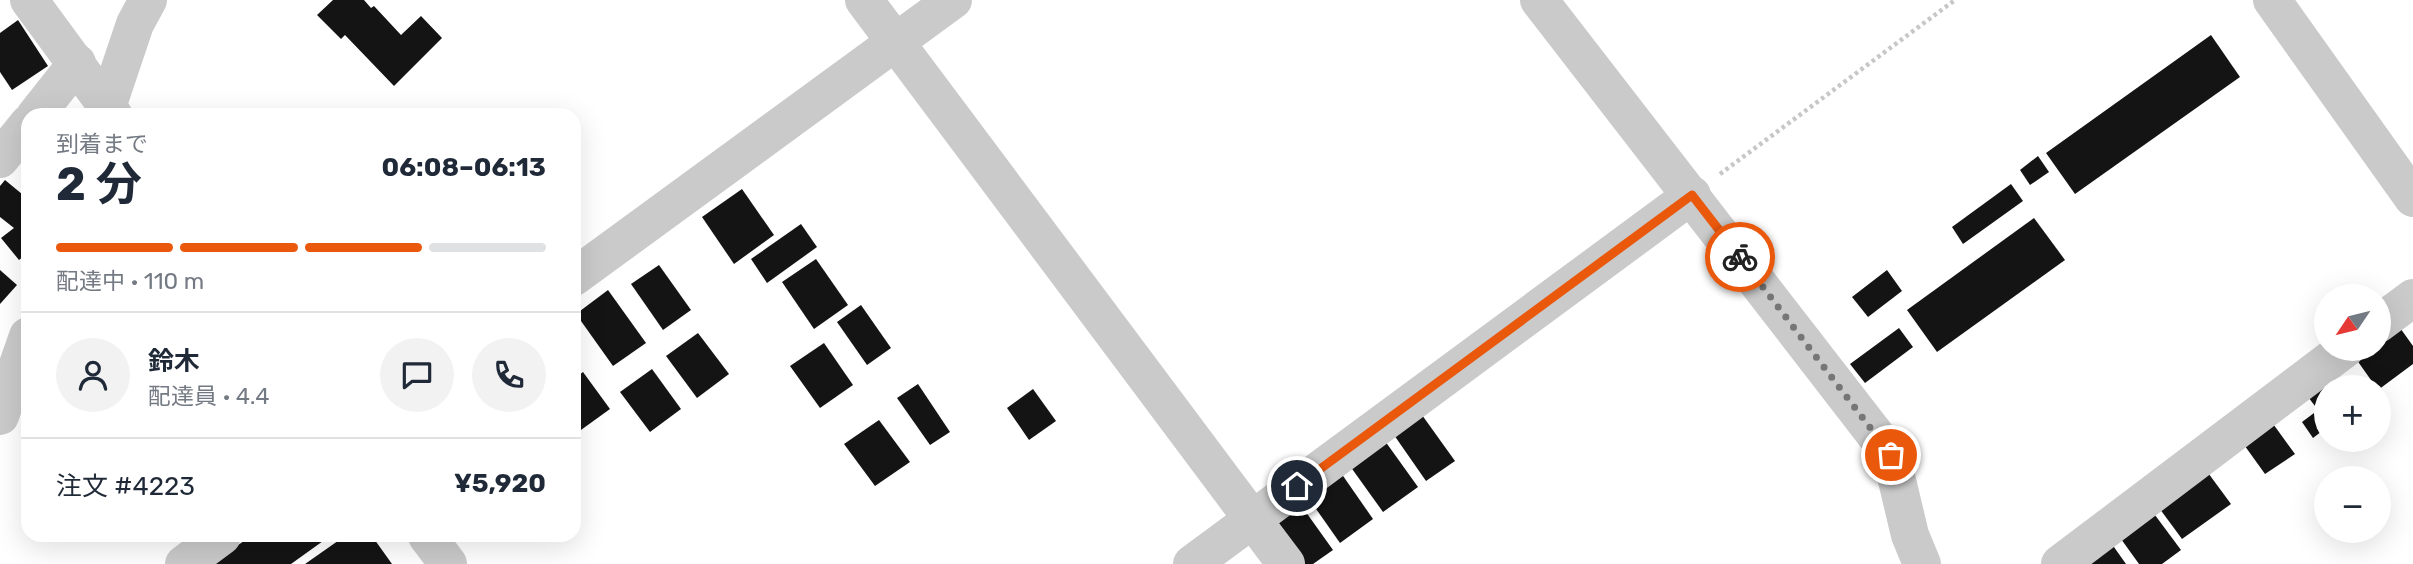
<!DOCTYPE html>
<html lang="ja">
<meta charset="utf-8">
<style>
:root{--surface:#fff;--page:#f2f2f3;--text:#1f2937;--muted:#747a83;--line:#e0e1e3;--accent:#ea580c}
body{margin:0;font-family:Rubik,"Noto Sans JP",sans-serif;background:var(--page);color:var(--text);height:100vh;display:flex;flex-direction:column;font-size:26px;white-space:nowrap}
*{box-sizing:border-box;margin:0}
p{font-size:23px;color:var(--muted)}
.icon{flex:none;width:38px;height:38px;fill:none;stroke:currentColor;stroke-width:2;stroke-linecap:round;stroke-linejoin:round}
.map{position:relative;flex:1;overflow:hidden}
.panel{position:absolute;left:21px;top:108px;width:560px;height:434px;display:flex;flex-direction:column;background:var(--surface);border-radius:21px;box-shadow:0 7px 28px #0002}
.panel>*{flex:none}
.needle{width:46px;rotate:235deg}
.tools{position:absolute;left:2314px;top:284px;display:grid;gap:14px}
.tools a{display:grid;place-items:center;width:77px;height:77px;border-radius:50%;background:var(--surface);box-shadow:0 7px 28px #0002;font-size:35px}
.pin{position:absolute;display:grid;place-items:center;width:60px;height:60px;color:#fff;margin:-30px;border:4px solid #fff;border-radius:50%;box-shadow:0 2px 7px #0007}
.courier{position:absolute;display:grid;place-items:center;width:70px;height:70px;margin:-35px;border:5px solid #ea580c;border-radius:50%;background:#fff;color:#222;box-shadow:0 2px 9px #0007}
.summary em{font-style:normal;font-weight:700}
.summary div{display:flex;flex-direction:column-reverse}
.summary{display:flex;align-items:center;justify-content:space-between;height:119px;padding:0 35px}
h1{font-size:46px;font-weight:700;line-height:52px}
.bar{display:grid;grid-template-columns:repeat(4,1fr);gap:10px 7px;align-content:center;height:84px;padding:0 35px}
.bar i{height:9px;border-radius:5px;background:var(--line)}
.bar .active{background:var(--accent)}
.bar p{grid-column:span 4}
.line{display:flex;align-items:center;gap:18px;padding:0 35px;border-top:2px solid var(--line)}
.line div{flex:1}
.round{display:grid;place-items:center;flex:none;width:74px;height:74px;border-radius:37px;background:var(--page)}
.map>svg:first-child{display:block}
.building{fill:#141414}
.lines{fill:none;stroke-linecap:round;stroke-linejoin:round}
.path{stroke:#c7c7c7;stroke-width:4.5;stroke-dasharray:3.5 3.5;stroke-linecap:butt}
.minor{stroke:#cacaca;stroke-width:38}
.done{stroke:#767676;stroke-width:7;stroke-dasharray:0 12.6}
.route{stroke:#ea580c;stroke-width:9}
</style>
<div class="map">
<svg width="2413" height="564" viewBox="0 0 2413 564">
<rect width="100%" height="100%" fill="#fff"/>
<g class="building">
<path d="M333 0H364L371 8 374 6 401 35 421 16 442 38 394 86 345 35 341 39 317 15Z"/>
<path d="M18 20 48 66 12 90 0 72V33Z"/>
<path d="M2211 35 2240 77 2075 194 2046 153Z"/>
<path d="M2038 156 2049 172 2030 185 2020 170Z"/>
<path d="M5 180 28 199V253L19 260 1 238 14 228 0 217V186Z"/>
<path d="M2011 184 2023 201 1963 244 1952 227Z"/>
<path d="M742 189 774 235 734 264 702 217Z"/>
<path d="M2034 218 2065 260 1937 352 1907 310Z"/>
<path d="M801 224 817 247 767 283 751 259Z"/>
<path d="M816 259 848 305 814 329 782 282Z"/>
<path d="M659 265 691 310 663 330 631 284Z"/>
<path d="M0 270 17 285 0 304Z"/>
<path d="M1887 270 1902 291 1868 317 1852 297Z"/>
<path d="M608 290 646 343 613 366 576 314Z"/>
<path d="M861 305 891 348 867 365 837 322Z"/>
<path d="M2398 325 2413 346V364L2378 390 2354 356 2365 348H2378V339Z"/>
<path d="M1899 328 1913 347 1865 383 1850 364Z"/>
<path d="M698 333 729 374 697 398 666 356Z"/>
<path d="M824 343 853 385 820 408 790 366Z"/>
<path d="M652 369 681 409 650 432 620 392Z"/>
<path d="M2329 370 2342 387H2326V428L2313 438 2302 422 2318 410 2302 389Z"/>
<path d="M583 372 610 409 574 435V379Z"/>
<path d="M918 384 950 432 930 445 897 398Z"/>
<path d="M1033 389 1056 421 1029 440 1007 408Z"/>
<path d="M1422 415 1455 461 1426 481 1394 435Z"/>
<path d="M879 420 910 462 875 486 844 444Z"/>
<path d="M2271 421 2295 454 2265 474 2242 442Z"/>
<path d="M1385 441 1418 487 1383 512 1350 466Z"/>
<path d="M2203 466 2231 504 2182 539 2154 501Z"/>
<path d="M1341 473 1373 519 1340 543 1307 496Z"/>
<path d="M1298 501 1333 550 1313 564H1295L1267 523Z"/>
<path d="M2149 507 2181 550 2162 564H2139L2116 532Z"/>
<path d="M251 536H330L291 564H211Z"/>
<path d="M345 536H372L392 564H305Z"/>
<path d="M2109 540 2126 564H2085Z"/>
</g>
<g class="lines">
<path class="path" d="M1720 174 1955 0"/>
<g class="minor">
<path d="M29 0 114 116"/>
<path d="M864 0 1286 564"/>
<path d="M1539 0 1891 455 1910 535 1922 564"/>
<path d="M2272 0 2413 198"/>
<path d="M35 116 77 63"/>
<path d="M104 116 135 24 148 0"/>
<path d="M0 159 28 124"/>
<path d="M574 277 953 0"/>
<path d="M2378 324 2413 298"/>
<path d="M0 416 28 336"/>
<path d="M427 536 448 564"/>
<path d="M184 564 222 536"/>
<path d="M1192 564 1692 195"/>
<path d="M2060 564 2346 348"/>
</g>
</g>
<g class="lines">
<path class="done" d="M1740 257 1891 455"/>
<path class="route" d="M1297 486 1692 195 1740 257"/>
</g>
</svg>
<div class="tools">
<a><svg class="needle" viewBox="-14 -14 28 28"><path d="M0-13l5 13h-10z" fill="#e53935"/><path d="M0 13l5-13h-10z" fill="#747a83"/></svg></a>
<a>+</a>
<a>−</a>
</div>
<div class="pin" style="left:1891px;top:455px;background:#ea580c"><svg class="icon" aria-label="bag" viewBox="0 0 24 24"><path d="M5 8h14l-1 12H6zM9 8a3 3 0 0 1 6 0"/></svg></div>
<div class="pin" style="left:1297px;top:486px;background:#1f2937"><svg class="icon" aria-label="home" viewBox="0 0 24 24"><path d="M3 11l9-7 9 7M6 9v11h12V9"/></svg></div>
<div class="courier" style="left:1740px;top:257px"><svg class="icon" aria-label="bike" viewBox="0 0 24 24"><circle cx="6" cy="16" r="4"/><circle cx="18" cy="16" r="4"/><path d="M6 16l4-8h5l3 8M10 8l3 8H6M13 5h3"/></svg></div>
<section class="panel">
<div class="summary"><div><h1>2 分</h1><p>到着まで</p></div><em>06:08–06:13</em></div>
<div class="bar"><i class="active"></i><i class="active"></i><i class="active"></i><i></i><p>配達中 · 110 m</p></div>
<div class="line" style="height:126px"><a class="round"><svg class="icon" aria-label="person" viewBox="0 0 24 24"><circle cx="12" cy="8" r="4"/><path d="M4 21q1-7 8-7t8 7"/></svg></a><div><b>鈴木</b><p>配達員 · 4.4</p></div><a class="round"><svg class="icon" aria-label="chat" viewBox="0 0 24 24"><path d="M4 5h16v11H9l-5 4z"/></svg></a><a class="round"><svg class="icon" aria-label="phone" viewBox="0 0 24 24"><path d="M5 4h4l2 5-3 2q2 4 5 5l2-3 5 2v4C11 20 4 13 5 4z"/></svg></a></div>
<div class="line" style="height:91px"><div>注文 #4223</div><b>¥5,920</b></div>
</section>
</div>
